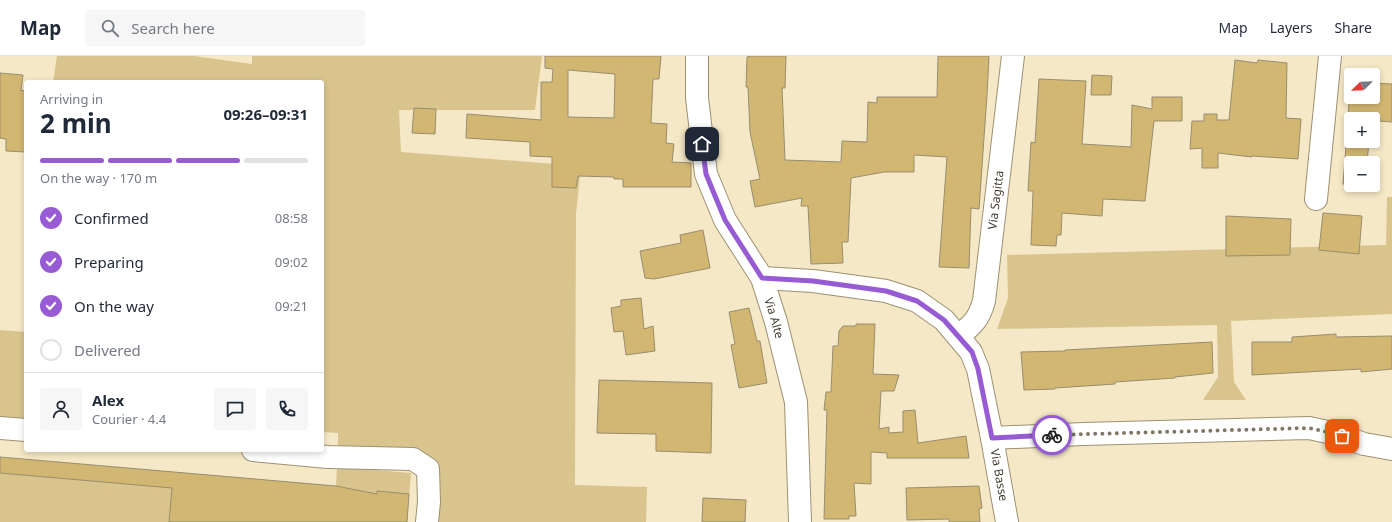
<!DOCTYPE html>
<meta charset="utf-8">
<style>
:root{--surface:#fff;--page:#f6f6f7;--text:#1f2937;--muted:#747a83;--line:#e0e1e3;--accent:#975cd4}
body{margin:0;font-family:"Noto Sans",sans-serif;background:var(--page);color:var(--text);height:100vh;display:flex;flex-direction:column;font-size:15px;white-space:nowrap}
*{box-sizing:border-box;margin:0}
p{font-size:13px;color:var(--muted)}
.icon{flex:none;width:22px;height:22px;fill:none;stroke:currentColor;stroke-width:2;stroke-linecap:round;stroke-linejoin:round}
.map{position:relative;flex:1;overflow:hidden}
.drawer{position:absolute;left:24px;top:24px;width:300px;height:372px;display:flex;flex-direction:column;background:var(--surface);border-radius:4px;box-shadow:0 2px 6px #0003}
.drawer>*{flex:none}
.needle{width:26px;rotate:247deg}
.tools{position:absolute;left:1344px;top:12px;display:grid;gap:8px}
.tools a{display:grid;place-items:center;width:36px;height:36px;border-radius:4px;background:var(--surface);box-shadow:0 2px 6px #0003;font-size:20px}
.pin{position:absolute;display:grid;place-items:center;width:34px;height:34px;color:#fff;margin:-17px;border-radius:8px;box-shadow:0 2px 6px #0006}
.courier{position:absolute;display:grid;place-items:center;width:40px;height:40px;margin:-20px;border:3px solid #975cd4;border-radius:50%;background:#fff;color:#222;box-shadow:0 1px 5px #0007}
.head em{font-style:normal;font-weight:700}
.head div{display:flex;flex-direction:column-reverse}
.head{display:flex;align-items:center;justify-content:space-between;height:68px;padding:0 16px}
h1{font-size:26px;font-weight:700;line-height:30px}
.bar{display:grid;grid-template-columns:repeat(4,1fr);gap:6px 4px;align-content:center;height:48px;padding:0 16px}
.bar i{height:5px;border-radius:3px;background:var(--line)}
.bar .selected{background:var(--accent)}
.bar p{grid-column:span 4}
.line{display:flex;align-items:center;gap:10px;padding:0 16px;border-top:1px solid var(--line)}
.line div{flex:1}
.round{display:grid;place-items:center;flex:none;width:42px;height:42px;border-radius:4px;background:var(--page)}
ol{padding:0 16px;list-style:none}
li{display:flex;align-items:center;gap:12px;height:44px}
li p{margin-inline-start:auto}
li .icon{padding:4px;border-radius:50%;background:var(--accent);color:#fff;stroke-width:4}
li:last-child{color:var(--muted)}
li i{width:22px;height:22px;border:2px solid var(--line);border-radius:50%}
header{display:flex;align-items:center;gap:24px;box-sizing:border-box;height:56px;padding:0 20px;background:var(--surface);border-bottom:1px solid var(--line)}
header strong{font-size:19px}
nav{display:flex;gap:22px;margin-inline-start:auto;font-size:14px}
.search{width:280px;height:36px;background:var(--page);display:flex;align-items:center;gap:10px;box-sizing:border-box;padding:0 14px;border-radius:4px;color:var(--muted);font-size:15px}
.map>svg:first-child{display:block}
.green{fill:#d9c48e}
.building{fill:#d2b772;stroke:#998d6e;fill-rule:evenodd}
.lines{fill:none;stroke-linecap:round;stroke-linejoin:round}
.minor-casing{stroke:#9d9172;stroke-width:24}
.minor{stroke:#fff;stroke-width:22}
.done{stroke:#807864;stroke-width:4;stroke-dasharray:0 7.2}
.route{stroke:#975cd4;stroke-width:5}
.labels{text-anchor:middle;stroke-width:3;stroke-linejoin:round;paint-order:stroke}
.street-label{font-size:12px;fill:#413c2f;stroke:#fff}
</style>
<header>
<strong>Map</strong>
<div class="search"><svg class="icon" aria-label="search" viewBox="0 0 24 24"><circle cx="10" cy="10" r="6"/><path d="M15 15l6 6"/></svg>Search here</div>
<nav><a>Map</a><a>Layers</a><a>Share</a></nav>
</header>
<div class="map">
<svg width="1392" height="466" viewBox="0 0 1392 466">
<rect width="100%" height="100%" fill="#f5e8c6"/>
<g class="green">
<path d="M57 0H194L252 8V0H542L535 54H399L401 96 581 110 576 158 575 429 647 431 646 466H431L430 410 338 395V377L322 376V26H53Z"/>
<path d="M1387 141H1392V258L1231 265 1234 326 1246 344H1203L1218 321 1217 269 997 273 1008 242 1007 199 1386 189Z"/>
<path d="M0 274 26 276V363L0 360Z"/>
<path d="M0 402 336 430 337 411 411 417 407 466H0Z"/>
</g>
<g class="building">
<path d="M545 0H661L659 23H653L651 67 667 68 666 87 674 88 672 106 691 107V131H623V123H614V121L578 120 576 132 552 131V101L530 100V86L466 82 467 58 541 64V26H552L553 13 545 12ZM568 14 615 18 614 62 568 61Z"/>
<path d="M751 0H786L785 32H782L785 104 841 106 842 85 867 86 868 46 877 47V41H937L938 0H989L987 39 979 153 971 152 969 212 939 211 947 101 914 99V116H884L851 122 848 186H842L843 207 811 208 808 150H801L802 142 755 151 750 125 760 123 750 76 748 31H746L747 1Z"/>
<path d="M1235 4 1257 7 1258 4 1287 7 1286 62 1301 63 1298 103 1252 100V101L1218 97V112H1202V92L1190 93 1192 65H1204V58H1217V64H1229Z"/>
<path d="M0 17 23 19 21 35 26 34V96L6 95V83L0 82Z"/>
<path d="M1092 19 1112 20 1111 39H1091Z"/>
<path d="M1039 23 1086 25 1082 88 1131 91 1132 49 1152 53V41H1182V65H1154L1145 145 1103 143 1102 160 1062 157 1061 179H1057L1056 190 1031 189 1033 135H1028L1031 86 1035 87Z"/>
<path d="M1350 26H1351V41H1373V27L1392 28V66L1379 65V69H1373V63H1351V85H1369L1367 107H1351V129L1343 128 1348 65Z"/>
<path d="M414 52 436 53 435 78 412 77Z"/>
<path d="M1323 157 1362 160 1359 198 1319 194Z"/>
<path d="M1226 160 1291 163 1290 199 1226 200Z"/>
<path d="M703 174 710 212 654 223 645 222 640 195 681 187 680 179Z"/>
<path d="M641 242 644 273 653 270 655 295 626 299 623 275 614 276 611 252 621 250V244Z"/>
<path d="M749 252 757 285H760L767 327 739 332 731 289 735 288 729 256Z"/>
<path d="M856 268H875L873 318 899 319 894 335H881L879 373 889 371V377L903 376V355L915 354 918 387 966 380 969 402H887V397L871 396V428L854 427 856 460H849V463H824L827 354H824L826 336H831L833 290H838L839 275 843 270H856Z"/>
<path d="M1336 278V281L1392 280V313L1361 316V313L1252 319V286H1292V281Z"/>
<path d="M1212 286 1213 317 1175 321V322L1115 326V328L1055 332V333L1024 334 1021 296 1065 295V294Z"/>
<path d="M599 324 712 327 711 397 656 395V378L597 377Z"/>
<path d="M0 401 336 430 377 438V435L409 438 407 466H169L172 432 0 417Z"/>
<path d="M979 430 982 452 979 453 980 466H949V463L907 464 906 432Z"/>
<path d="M703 442 746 444 745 466H702Z"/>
</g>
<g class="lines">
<g class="minor-casing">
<g id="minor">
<path d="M697 0V42L706 118 725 164 762 222 776 266 796 346 800 466"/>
<path d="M1316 143 1330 0"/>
<path d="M762 222 813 225 886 235 917 245 944 264 971 296 978 313 992 382 1007 466"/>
<path d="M959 280C973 268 979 263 984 245L1013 0"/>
<path d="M0 372 26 374"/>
<path d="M992 382 1083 378 1309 372 1332 377 1364 388 1392 393"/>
<path d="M253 394 328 401 413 403 428 413 429 446 427 466"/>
</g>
</g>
<use href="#minor" class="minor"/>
</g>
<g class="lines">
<path class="done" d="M1052 379 1309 372 1332 377 1342 380"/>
<path class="route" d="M702 88 706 118 725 164 762 222 813 225 886 235 917 245 944 264 972 296 978 313 992 382 1052 379"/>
</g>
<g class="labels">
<g class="street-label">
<text transform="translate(996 144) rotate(-83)" y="4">Via Sagitta</text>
<text transform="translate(774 262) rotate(74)" y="4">Via Alte</text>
<text transform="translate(999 419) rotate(80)" y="4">Via Basse</text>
</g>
</g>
</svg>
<div class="tools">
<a><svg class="needle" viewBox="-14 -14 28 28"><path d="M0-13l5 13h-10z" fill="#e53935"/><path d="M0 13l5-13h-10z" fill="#747a83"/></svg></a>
<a>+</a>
<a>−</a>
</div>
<div class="pin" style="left:1342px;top:380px;background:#ea580c"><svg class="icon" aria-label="bag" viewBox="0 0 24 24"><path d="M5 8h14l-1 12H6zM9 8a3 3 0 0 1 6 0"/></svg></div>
<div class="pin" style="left:702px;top:88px;background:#1f2937"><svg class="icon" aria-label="home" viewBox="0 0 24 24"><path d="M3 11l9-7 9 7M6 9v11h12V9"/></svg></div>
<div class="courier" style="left:1052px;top:379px"><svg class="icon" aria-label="bike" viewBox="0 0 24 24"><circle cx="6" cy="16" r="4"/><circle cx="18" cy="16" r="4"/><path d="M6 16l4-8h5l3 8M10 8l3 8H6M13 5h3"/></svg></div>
<section class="drawer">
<div class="head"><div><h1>2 min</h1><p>Arriving in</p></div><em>09:26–09:31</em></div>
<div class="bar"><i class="selected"></i><i class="selected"></i><i class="selected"></i><i></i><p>On the way · 170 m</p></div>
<ol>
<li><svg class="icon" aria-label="check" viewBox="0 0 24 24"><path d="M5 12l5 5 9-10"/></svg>Confirmed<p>08:58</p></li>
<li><svg class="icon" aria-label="check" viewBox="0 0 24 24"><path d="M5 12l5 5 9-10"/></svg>Preparing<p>09:02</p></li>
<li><svg class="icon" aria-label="check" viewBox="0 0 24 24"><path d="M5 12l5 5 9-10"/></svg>On the way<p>09:21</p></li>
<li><i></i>Delivered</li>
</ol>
<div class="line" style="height:72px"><a class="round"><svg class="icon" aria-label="person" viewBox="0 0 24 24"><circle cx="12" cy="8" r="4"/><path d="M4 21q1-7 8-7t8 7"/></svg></a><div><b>Alex</b><p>Courier · 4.4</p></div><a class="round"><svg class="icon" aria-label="chat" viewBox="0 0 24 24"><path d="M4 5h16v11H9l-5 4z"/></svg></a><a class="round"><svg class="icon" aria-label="phone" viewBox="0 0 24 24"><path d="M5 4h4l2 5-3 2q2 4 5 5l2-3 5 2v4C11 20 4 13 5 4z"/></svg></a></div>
</section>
</div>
